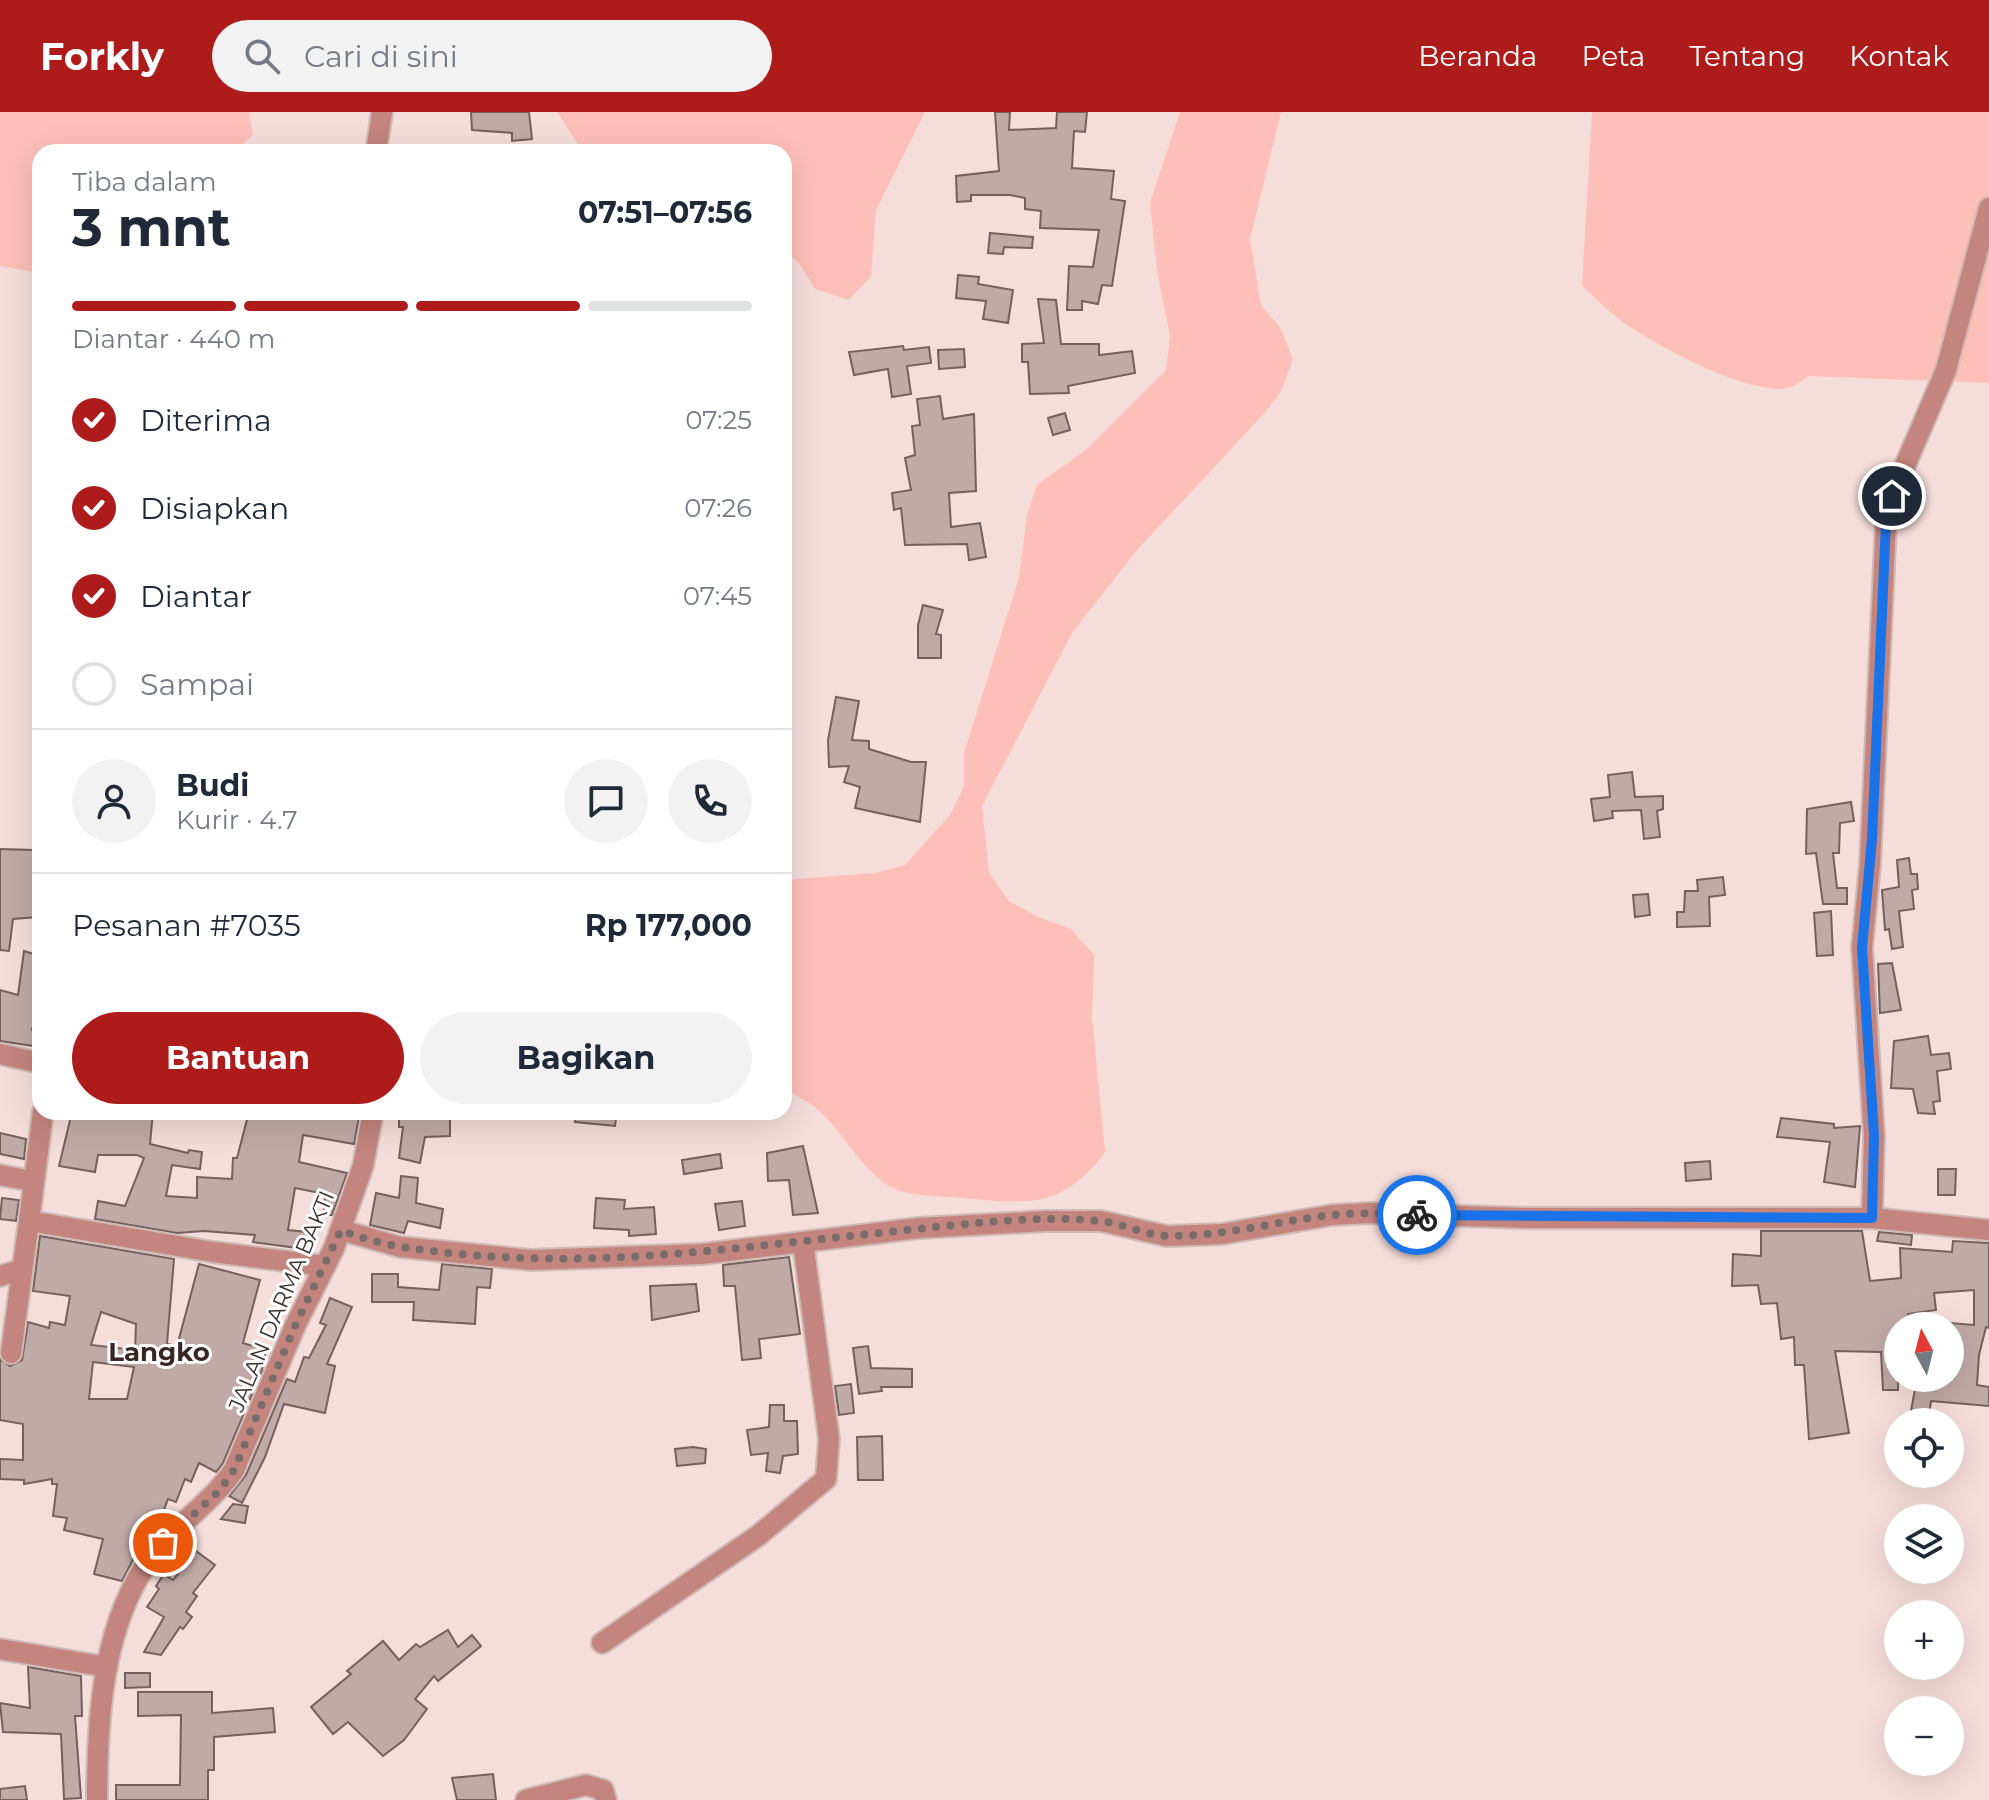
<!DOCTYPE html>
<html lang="id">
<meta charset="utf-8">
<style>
:root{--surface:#fff;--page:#f2f2f3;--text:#1f2937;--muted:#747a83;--line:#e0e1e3;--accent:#ad1b1b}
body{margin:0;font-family:Montserrat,sans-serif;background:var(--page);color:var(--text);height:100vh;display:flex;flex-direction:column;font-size:30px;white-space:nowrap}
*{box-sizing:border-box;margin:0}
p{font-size:26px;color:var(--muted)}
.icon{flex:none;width:44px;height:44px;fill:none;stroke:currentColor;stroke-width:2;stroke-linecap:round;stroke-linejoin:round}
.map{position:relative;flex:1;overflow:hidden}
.drawer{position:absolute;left:32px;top:32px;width:760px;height:976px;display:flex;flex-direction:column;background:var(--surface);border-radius:24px;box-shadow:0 8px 32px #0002}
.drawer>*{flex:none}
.needle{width:52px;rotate:353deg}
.buttons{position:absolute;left:1884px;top:1200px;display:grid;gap:16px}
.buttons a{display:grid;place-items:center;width:80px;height:80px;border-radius:50%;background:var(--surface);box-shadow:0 8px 32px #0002;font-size:40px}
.pin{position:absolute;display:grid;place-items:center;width:68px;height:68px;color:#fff;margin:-34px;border:4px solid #fff;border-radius:50%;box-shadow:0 2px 8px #0007}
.courier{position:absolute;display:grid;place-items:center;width:80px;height:80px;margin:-40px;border:6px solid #1a73e8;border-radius:50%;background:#fff;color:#222;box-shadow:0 2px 10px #0007}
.overview em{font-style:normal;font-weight:700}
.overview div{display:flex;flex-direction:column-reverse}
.overview{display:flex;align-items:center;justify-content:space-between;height:136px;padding:0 40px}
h1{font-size:52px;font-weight:700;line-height:60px}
.bar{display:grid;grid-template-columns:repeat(4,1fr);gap:12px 8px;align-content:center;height:96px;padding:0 40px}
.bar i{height:10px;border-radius:6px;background:var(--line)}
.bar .selected{background:var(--accent)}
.bar p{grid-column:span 4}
.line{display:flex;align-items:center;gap:20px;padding:0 40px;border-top:2px solid var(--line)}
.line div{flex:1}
.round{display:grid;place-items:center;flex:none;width:84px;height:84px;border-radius:42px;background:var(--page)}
ol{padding:0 40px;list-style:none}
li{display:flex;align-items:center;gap:24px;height:88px}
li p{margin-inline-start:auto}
li .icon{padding:8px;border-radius:50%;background:var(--accent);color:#fff;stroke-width:4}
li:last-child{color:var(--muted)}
li i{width:44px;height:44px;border:4px solid var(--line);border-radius:50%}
.action{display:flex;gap:16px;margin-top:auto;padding:16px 40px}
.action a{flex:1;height:92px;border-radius:48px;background:var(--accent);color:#fff;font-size:32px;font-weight:700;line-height:92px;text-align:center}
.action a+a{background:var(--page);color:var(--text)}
header{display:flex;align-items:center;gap:48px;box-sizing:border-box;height:112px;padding:0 40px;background:var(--accent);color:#fff}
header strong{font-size:38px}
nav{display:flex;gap:44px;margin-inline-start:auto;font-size:28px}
.search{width:560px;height:72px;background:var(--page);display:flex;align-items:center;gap:20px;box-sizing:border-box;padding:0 28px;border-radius:44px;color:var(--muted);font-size:30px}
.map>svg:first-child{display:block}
.green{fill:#fdbfb7}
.building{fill:#c0aaa7;stroke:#74605d;stroke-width:2;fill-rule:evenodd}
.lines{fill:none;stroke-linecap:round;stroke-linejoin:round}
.minor-casing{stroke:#cfbab7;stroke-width:24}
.minor{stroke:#c3857d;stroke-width:20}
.done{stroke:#7a6c6a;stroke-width:8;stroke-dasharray:0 14.4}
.route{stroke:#1a73e8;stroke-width:10}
.labels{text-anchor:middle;stroke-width:6;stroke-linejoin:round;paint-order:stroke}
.street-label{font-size:22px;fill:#382f2d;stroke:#fff}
.quarter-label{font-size:26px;font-weight:bold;fill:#382624;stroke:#fff}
</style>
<header>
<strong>Forkly</strong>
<div class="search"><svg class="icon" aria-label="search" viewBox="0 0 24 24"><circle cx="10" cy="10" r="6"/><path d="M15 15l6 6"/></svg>Cari di sini</div>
<nav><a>Beranda</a><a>Peta</a><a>Tentang</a><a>Kontak</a></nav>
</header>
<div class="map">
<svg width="1989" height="1688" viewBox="0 0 1989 1688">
<rect width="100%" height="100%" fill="#f5ddda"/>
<g class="green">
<path d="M0 0H249L253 22 240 35 227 40H40V161L0 154Z"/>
<path d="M557 0H925L876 98 871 164 849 188 815 177 798 150 784 139V40H583Z"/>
<path d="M1180 0H1281L1250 127 1261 193 1281 217 1293 247 1281 280 1260 306 1136 439 1072 521 982 694 989 761 1009 789 1038 805 1071 817 1094 843 1092 906 1105 1040C1060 1101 1021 1091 952 1085 934 1084 908 1084 891 1075 867 1063 844 1024 825 1004 814 992 797 985 784 976V768L875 761 905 753 950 703 964 675V641L1019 466 1027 403 1037 373 1087 337 1166 258 1170 224 1157 158 1150 91Z"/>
<path d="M1592 0H1989V271L1808 264C1798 272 1789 278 1775 277 1731 273 1660 236 1623 210 1609 200 1595 186 1582 174Z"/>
</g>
<g class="building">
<path d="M471 0H529L532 27 512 29V21L472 18Z"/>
<path d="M995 0H1010L1009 18 1056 16 1057 0H1087L1085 20 1074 19 1072 56 1114 59 1111 87 1125 89 1112 174 1102 173 1098 192 1082 189V198H1067L1069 154 1093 155 1099 118 1040 116 1041 99 1025 97V86L1010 83H971V89L957 90 956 64 999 59Z"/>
<path d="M990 121 1033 125 1032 136 1004 135 1003 142 988 141Z"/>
<path d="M958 163 979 165 978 172 1013 178 1008 211 983 207 986 189 956 186Z"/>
<path d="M1038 187 1056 188 1061 232H1099V243L1132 239 1135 261 1068 274 1069 281 1030 282 1028 250H1022V232L1044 231Z"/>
<path d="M903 234 904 238 929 235 931 251 907 254 911 282 892 285 888 257 854 263 849 240Z"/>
<path d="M964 237 965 255 939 257 938 238Z"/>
<path d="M940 284 943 307 974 302 976 379 949 381 951 415 980 411 986 445 969 448 967 432 905 433 901 396 894 398 892 381 911 378 905 346 915 343 912 314 920 313 917 287Z"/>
<path d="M1065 301 1070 318 1053 323 1048 306Z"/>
<path d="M923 493 943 498 936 522 941 523V546H918V513Z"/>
<path d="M836 585 859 589 852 628 869 629V637L911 650H926L920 710 855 696 860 675 844 670 849 654 829 655 828 628Z"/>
<path d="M1632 660 1635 685 1663 684V697L1657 699 1660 725 1644 727 1641 698 1612 699 1613 706 1594 709 1591 687 1610 685 1608 663Z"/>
<path d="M1851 690 1854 709 1840 711 1839 741H1833L1837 776H1847V792H1823L1816 741 1806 742 1807 697Z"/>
<path d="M0 737 34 738 37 805 13 807 9 839 0 838Z"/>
<path d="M1909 746 1911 762H1917L1918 777 1912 778 1914 797 1899 799 1903 835 1892 837 1889 817 1885 818 1882 778 1899 775 1897 748Z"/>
<path d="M1723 765 1725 783 1709 785 1710 814 1677 815V800H1684L1685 779H1698L1697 768Z"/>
<path d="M1648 782 1650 803 1635 805 1633 783Z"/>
<path d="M1831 799 1833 843 1817 844 1814 801Z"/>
<path d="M24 839 40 844V882L32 918 40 920V935L0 929V878L18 883Z"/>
<path d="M1892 851 1901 898 1880 901 1878 852Z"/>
<path d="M1928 924 1931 943 1949 941 1951 957 1937 959 1940 989 1933 990 1935 1002 1918 1001 1913 977 1891 976 1894 929Z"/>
<path d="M72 1000H153L150 1032 188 1041 189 1038 202 1040 200 1057 172 1053 166 1084 197 1086V1065L232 1067 233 1046H237L249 1000H360L354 1032 303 1023 299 1050 347 1061 332 1103H324L325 1082 295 1076 288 1118 307 1120 305 1137 253 1130 255 1123 204 1119 177 1121 95 1107 98 1089 125 1094 144 1046 137 1043H98L95 1060 59 1054Z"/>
<path d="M399 1000H419V1005L450 1004V1024L425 1025 420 1051 399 1046 403 1015H399Z"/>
<path d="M575 1000H617L615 1014 575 1010Z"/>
<path d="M1781 1006 1834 1012V1016L1860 1014 1855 1075 1824 1070 1830 1030 1777 1025Z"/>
<path d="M0 1021 26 1027 24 1047 0 1042Z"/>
<path d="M803 1034 818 1101 793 1103 789 1068 768 1069 767 1041Z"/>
<path d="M720 1042 722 1056 684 1062 682 1048Z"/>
<path d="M1710 1049 1711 1067 1686 1069 1685 1051Z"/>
<path d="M1938 1057H1956L1955 1083H1938Z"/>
<path d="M401 1064 418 1066 416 1091 443 1097 440 1116 408 1109 404 1121 370 1113 376 1081 399 1086Z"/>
<path d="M2 1086 19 1088 16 1109 0 1107Z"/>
<path d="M596 1086 625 1088 624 1097 654 1095 656 1122 629 1124V1118L594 1116Z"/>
<path d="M742 1089 745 1114 719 1118 715 1092Z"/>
<path d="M1761 1119H1862L1870 1169 1901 1166 1900 1136 1952 1140 1953 1129 1989 1131V1216L1986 1215 1979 1243 1977 1273 1989 1275V1294L1931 1289 1928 1310H1909L1917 1266 1950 1267V1211L1974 1213V1178L1934 1181 1936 1198 1908 1202 1909 1208 1899 1210 1898 1278H1883L1881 1240 1835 1239 1849 1321 1809 1327 1804 1253H1795L1794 1225 1781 1227 1777 1191 1761 1192 1758 1173 1732 1174 1733 1142 1761 1144Z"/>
<path d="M1879 1120 1912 1123 1911 1133 1877 1129Z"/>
<path d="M40 1124 174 1147 167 1232 177 1234 199 1152 260 1168 243 1231 266 1238 262 1259 223 1351 216 1360 199 1351 191 1370 185 1367 176 1390 168 1387 156 1419 149 1416 122 1469 94 1462 103 1427 64 1418 67 1406 53 1404 57 1372H52V1367L24 1372V1368L0 1367V1347L23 1348V1312L0 1308V1247L10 1254 22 1248 28 1210 49 1216 50 1210 65 1213 70 1184 33 1179ZM101 1200 136 1212 135 1238 91 1233ZM93 1250 134 1255 127 1287H89Z"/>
<path d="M789 1145 800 1222 759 1227 761 1246 742 1248 735 1174H724L723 1153Z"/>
<path d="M442 1152 492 1157 490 1176 477 1175 475 1212 413 1208 414 1190H372V1162H398V1175L439 1178Z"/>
<path d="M696 1172 699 1199 652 1208 650 1174Z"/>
<path d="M330 1186 352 1195 327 1252 335 1254 325 1301 284 1292 265 1345 242 1391 229 1384 246 1363 287 1267 295 1270 304 1245 309 1246 326 1213 320 1211Z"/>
<path d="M868 1234 871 1256 912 1257V1275H881L882 1279 859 1282 853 1236Z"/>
<path d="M851 1272 854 1301 839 1303 835 1274Z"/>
<path d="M770 1293H784V1309H797L798 1342 783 1344 780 1361 766 1359 768 1341 751 1343 747 1318 769 1315Z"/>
<path d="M882 1324 883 1368H858L857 1325Z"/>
<path d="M693 1335 706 1337 705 1351 677 1354 675 1337Z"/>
<path d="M233 1392 248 1394 245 1411 221 1407Z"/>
<path d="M196 1439 215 1453 193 1481 197 1484 186 1500 192 1505 183 1517 180 1515 161 1543 144 1540 164 1505 147 1495 159 1477 156 1474 164 1462 173 1468Z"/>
<path d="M448 1518 458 1535 472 1523 481 1534 438 1569 434 1564 415 1587 427 1597 404 1628 383 1644 348 1610 333 1622 311 1595 351 1562 347 1559 383 1529 399 1548 416 1532 420 1535Z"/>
<path d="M28 1555 81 1564 82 1604H75L81 1686 64 1687 61 1622 3 1620 0 1591 30 1596Z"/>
<path d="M125 1561H150V1575L125 1576Z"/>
<path d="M138 1580H212V1601L273 1596 275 1620 214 1625V1658H208V1688H116V1673H180L181 1603 138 1604Z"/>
<path d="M493 1662 496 1688H457L452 1666Z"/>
<path d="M25 1674 27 1688H0V1677Z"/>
</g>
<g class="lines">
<g class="minor-casing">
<g id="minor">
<path d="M376 40 382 0"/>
<path d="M0 942 40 951"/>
<path d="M43 1000 29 1109 213 1140 325 1154"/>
<path d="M0 1063 32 1069"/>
<path d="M1872 1106 1874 1023 1862 836 1870 752 1886 410 1892 384 1946 258 1989 96"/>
<path d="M341 1118 400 1135 531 1148 702 1142 919 1116 1046 1109H1101L1167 1124 1222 1122 1332 1103 1370 1101 1529 1106H1872L1989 1118"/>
<path d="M0 1164 20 1158"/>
<path d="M11 1241 29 1109"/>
<path d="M602 1531 759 1423 826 1367 829 1327 803 1130"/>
<path d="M0 1537 107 1555"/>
<path d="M97 1688C97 1607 102 1508 154 1442 178 1411 212 1390 234 1358L295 1214 334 1136 363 1054 373 1000"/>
<path d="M526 1688 586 1673 603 1678 606 1688"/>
</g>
</g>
<use href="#minor" class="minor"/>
</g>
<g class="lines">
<path class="done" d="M163 1431 220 1378 234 1358 295 1214 341 1118C382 1135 427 1139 471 1143 624 1156 767 1131 918 1117 976 1111 1041 1103 1099 1109 1124 1111 1145 1124 1170 1124 1225 1124 1278 1109 1332 1103 1360 1100 1389 1102 1417 1103"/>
<path class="route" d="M1417 1103 1872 1106 1874 1023 1862 836 1872 727 1886 410 1892 384"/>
</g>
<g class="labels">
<g class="street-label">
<text transform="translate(281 1189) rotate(-67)" y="8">JALAN DARMA BAKTI</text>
</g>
<g class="quarter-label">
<text x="159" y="1249">Langko</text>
</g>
</g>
</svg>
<div class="buttons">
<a><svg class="needle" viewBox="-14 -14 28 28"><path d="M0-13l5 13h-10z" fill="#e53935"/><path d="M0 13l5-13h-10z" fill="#747a83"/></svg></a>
<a><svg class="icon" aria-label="locate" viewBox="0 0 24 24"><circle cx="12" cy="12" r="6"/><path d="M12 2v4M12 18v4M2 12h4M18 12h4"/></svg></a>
<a><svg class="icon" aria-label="layers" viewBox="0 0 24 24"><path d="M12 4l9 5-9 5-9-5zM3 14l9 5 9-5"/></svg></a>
<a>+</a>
<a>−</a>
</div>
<div class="pin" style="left:163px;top:1431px;background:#ea580c"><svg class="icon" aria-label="bag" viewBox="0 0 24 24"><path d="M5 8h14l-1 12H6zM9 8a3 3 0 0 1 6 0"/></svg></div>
<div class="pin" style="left:1892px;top:384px;background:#1f2937"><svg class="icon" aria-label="home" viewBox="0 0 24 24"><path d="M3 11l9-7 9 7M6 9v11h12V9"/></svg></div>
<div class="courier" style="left:1417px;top:1103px"><svg class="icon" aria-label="bike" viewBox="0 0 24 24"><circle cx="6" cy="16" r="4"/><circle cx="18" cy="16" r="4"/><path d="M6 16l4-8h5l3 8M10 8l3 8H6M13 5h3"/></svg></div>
<section class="drawer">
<div class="overview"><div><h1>3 mnt</h1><p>Tiba dalam</p></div><em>07:51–07:56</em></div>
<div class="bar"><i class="selected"></i><i class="selected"></i><i class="selected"></i><i></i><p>Diantar · 440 m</p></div>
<ol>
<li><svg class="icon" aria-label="check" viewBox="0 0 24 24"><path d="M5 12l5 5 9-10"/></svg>Diterima<p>07:25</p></li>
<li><svg class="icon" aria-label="check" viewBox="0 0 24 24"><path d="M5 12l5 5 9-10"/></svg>Disiapkan<p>07:26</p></li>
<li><svg class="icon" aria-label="check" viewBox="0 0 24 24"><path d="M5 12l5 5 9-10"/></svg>Diantar<p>07:45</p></li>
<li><i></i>Sampai</li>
</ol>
<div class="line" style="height:144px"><a class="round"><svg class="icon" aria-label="person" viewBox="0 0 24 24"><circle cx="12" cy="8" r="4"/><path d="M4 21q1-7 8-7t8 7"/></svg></a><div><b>Budi</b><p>Kurir · 4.7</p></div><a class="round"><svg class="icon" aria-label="chat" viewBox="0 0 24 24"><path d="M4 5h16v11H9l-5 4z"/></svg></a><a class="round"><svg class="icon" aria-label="phone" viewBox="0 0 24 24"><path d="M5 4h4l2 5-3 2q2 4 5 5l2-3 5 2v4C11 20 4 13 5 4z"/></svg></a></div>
<div class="line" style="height:104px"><div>Pesanan #7035</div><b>Rp 177,000</b></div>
<div class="action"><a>Bantuan</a><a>Bagikan</a></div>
</section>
</div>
